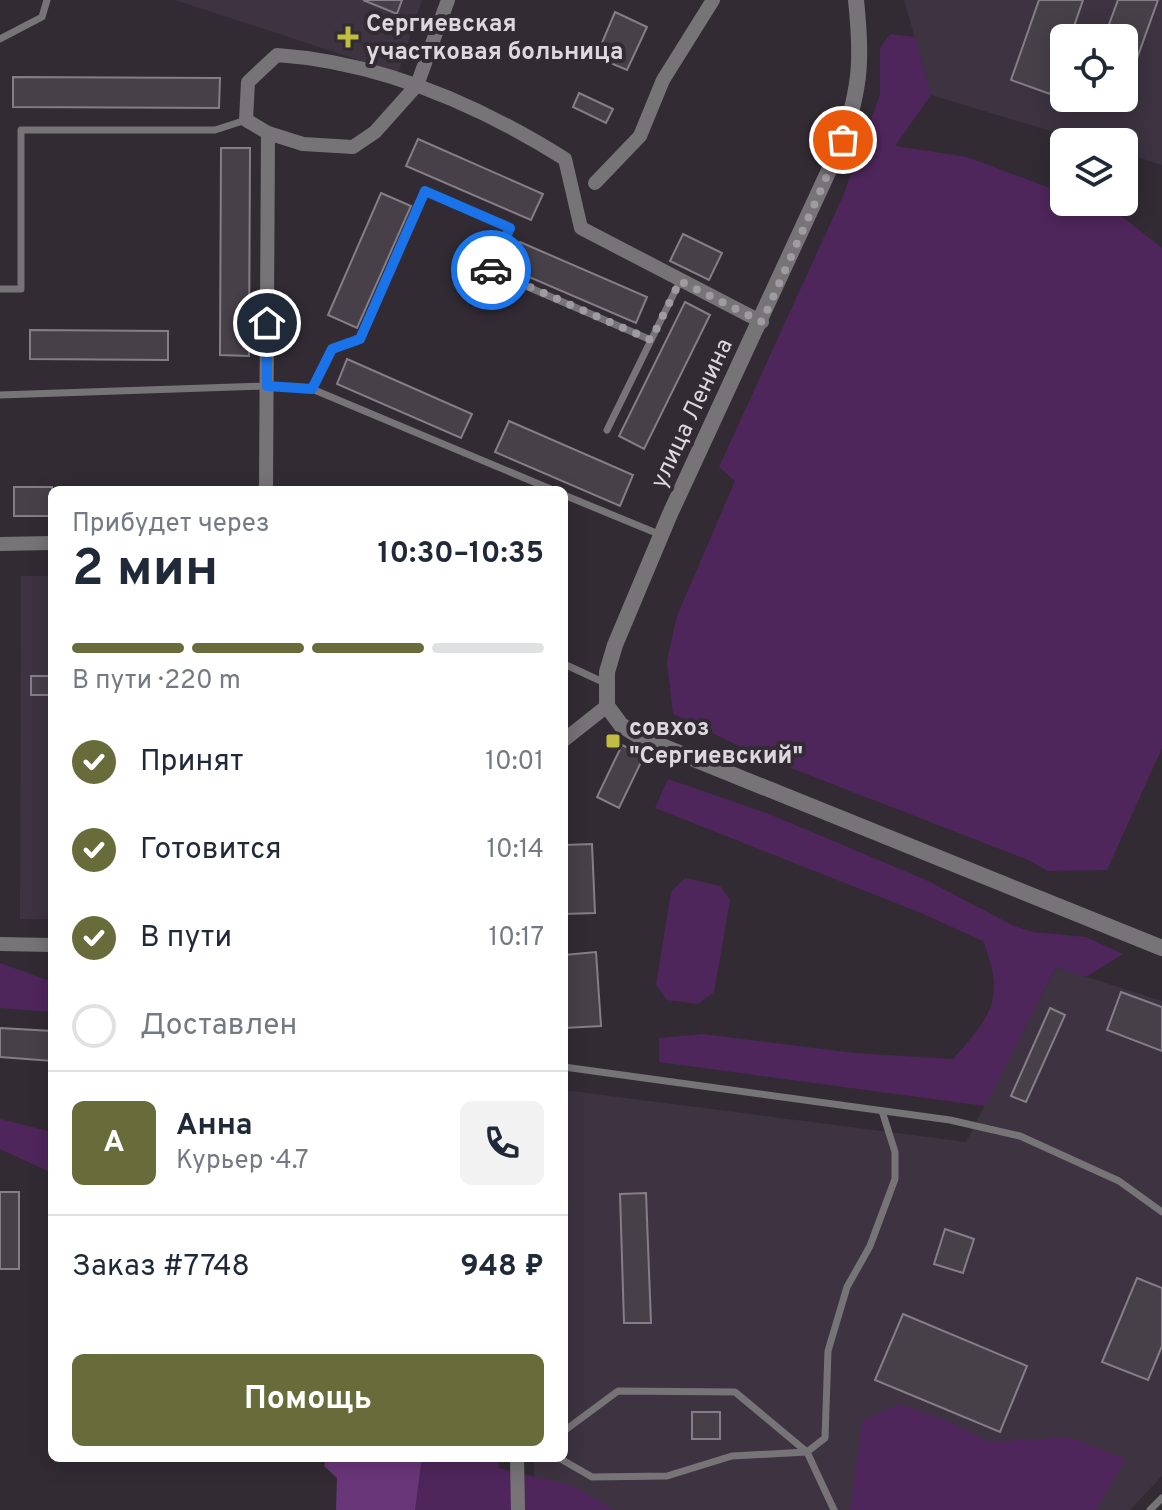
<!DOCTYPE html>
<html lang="ru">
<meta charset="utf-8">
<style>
:root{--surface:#fff;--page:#f2f2f3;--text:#1f2937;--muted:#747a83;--line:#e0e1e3;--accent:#686c3b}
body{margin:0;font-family:Overpass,sans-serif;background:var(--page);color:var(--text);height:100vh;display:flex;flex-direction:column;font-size:30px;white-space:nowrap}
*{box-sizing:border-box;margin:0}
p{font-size:26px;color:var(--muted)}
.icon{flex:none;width:44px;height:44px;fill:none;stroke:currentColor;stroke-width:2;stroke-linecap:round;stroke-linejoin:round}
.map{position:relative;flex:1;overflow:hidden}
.drawer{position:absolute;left:48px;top:486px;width:520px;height:976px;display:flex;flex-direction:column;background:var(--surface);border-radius:12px;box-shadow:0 4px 20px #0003}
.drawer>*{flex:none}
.tools{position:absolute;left:1050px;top:24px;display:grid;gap:16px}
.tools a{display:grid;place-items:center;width:88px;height:88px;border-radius:12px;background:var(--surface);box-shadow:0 4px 20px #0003;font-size:40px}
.pin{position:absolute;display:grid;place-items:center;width:68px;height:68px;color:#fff;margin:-34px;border:4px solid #fff;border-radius:50%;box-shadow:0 2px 8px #0007}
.courier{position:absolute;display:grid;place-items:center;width:80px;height:80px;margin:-40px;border:6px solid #1a73e8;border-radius:50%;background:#fff;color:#222;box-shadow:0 2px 10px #0007}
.overview em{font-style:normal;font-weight:700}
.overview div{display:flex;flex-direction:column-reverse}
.overview{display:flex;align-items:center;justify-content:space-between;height:136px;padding:0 24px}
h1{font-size:52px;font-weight:700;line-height:60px}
.bar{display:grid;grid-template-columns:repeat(4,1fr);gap:12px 8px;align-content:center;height:96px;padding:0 24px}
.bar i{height:10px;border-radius:6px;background:var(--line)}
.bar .active{background:var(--accent)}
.bar p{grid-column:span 4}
.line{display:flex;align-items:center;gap:20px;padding:0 24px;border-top:2px solid var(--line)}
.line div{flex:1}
.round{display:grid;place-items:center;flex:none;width:84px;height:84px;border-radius:12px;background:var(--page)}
ol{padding:0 24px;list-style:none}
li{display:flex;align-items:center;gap:24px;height:88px}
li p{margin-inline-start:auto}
li .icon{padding:8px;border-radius:50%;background:var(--accent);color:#fff;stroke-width:4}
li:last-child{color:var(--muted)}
li i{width:44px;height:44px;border:4px solid var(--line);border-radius:50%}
.primary-button{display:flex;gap:16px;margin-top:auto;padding:16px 24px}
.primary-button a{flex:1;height:92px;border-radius:12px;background:var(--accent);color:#fff;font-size:32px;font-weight:700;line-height:92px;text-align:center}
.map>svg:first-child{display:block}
.built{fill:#3d3341;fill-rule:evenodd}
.green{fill:#4f265c}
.water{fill:#6a367a}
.building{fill:#474049;stroke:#857e88;stroke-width:2}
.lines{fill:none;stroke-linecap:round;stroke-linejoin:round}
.service{stroke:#777478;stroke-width:7}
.minor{stroke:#777478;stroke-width:14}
.tertiary{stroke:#777478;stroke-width:16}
.done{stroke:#a09ba2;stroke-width:8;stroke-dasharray:0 14.4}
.route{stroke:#1a73e8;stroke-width:10}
.poi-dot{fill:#c1bd40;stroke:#322b34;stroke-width:3}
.labels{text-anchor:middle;stroke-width:8;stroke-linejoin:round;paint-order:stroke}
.poi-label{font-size:24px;font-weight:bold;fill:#dcd8dd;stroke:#322b34;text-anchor:start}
.street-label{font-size:24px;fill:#dcd8dd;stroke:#322b34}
</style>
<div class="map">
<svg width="1162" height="1510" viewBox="0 0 1162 1510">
<rect width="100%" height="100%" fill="#322b34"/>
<g class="built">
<path d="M175 0H422L398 73Z"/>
<path d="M904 0H1162V165L1124 153V142H1087L931 95ZM1064 38H1124V98H1064Z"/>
<path d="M21 576H52V919H20Z"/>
<path d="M1056 967 1162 1001V1476L1130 1510H534V1458H564V1090L966 1142Z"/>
</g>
<g class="green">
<path d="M890 34 915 37 931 95 895 146 967 157 1064 193V202L1106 204 1162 248V748L1107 870 1048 871 1028 860 760 756 673 714 667 661 677 616 735 481 719 467 843 196 880 95V48Z"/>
<path d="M668 779 769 814 926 880 1014 926 1033 932 1086 937 1123 954 1086 977 1056 967 985 1106 659 1062V1038L703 1034 854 1053 953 1059C991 1016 1006 999 983 941L921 913 655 808Z"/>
<path d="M685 878 720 886 730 900 714 992 698 1004 667 1000 656 985 671 892Z"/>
<path d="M0 963 47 980 52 977V1012L0 1008Z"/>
<path d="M0 1119 52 1132V1173L0 1149Z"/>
<path d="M899 1404 945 1420 989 1442 1069 1437 1126 1459 1096 1510H850L862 1421Z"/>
<path d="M422 1458H498L499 1468 573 1486 614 1510H415Z"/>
</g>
<path class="water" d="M326 1458H422L415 1510H336L337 1478 324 1466Z"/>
<g class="building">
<path d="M363 0H402L397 14Z"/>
<path d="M1039 0H1083L1070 38H1064V54L1050 94 1011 80Z"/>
<path d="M1118 0H1158L1126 89 1124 38H1104Z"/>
<path d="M615 12 647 27 627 70 596 57Z"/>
<path d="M13 77 220 78 219 108 13 107Z"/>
<path d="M579 93 613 109 606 123 573 107Z"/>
<path d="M418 139 543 194 531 220 406 166Z"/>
<path d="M221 148H250L249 356 220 355Z"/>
<path d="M381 193 411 206 357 328 328 315Z"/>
<path d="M683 234 722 253 709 280 670 261Z"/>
<path d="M520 242 647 297 636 323 508 268Z"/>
<path d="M685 302 710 315 644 449 619 436Z"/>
<path d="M30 330 168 331V360L30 359Z"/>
<path d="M347 359 472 414 461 438 337 384Z"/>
<path d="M509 421 633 475 620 506 495 452Z"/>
<rect x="14" y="487" width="38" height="29"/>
<rect x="31" y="676" width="21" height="19"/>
<path d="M622 745 644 756 619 808 597 797Z"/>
<path d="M592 844 595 913 564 914V845Z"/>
<path d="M596 952 601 1026 564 1028V955Z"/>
<path d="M1121 992 1162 1007V1051L1107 1030Z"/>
<path d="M1050 1008 1065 1015 1026 1102 1011 1096Z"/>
<path d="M0 1028 52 1031V1061L0 1057Z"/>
<rect x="0" y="1192" width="19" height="77"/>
<path d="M646 1193 651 1323H624L620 1194Z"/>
<path d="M945 1229 974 1239 963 1273 934 1264Z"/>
<path d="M1137 1278 1162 1288V1346L1148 1380 1102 1362Z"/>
<path d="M903 1314 1027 1366 1000 1432 875 1380Z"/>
<rect x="692" y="1412" width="28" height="27"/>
</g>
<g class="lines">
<g class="service">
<path d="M0 39 42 17 47 0"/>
<path d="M0 289H21V130H215L246 120"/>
<path d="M312 389 332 349 360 339 425 191 510 228 491 271 651 340"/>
<path d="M0 395 267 386 312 389 553 490"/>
<path d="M607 430 680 281"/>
<path d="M564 495 661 535"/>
<path d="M564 664 605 683"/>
<path d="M564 1067 950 1120 1020 1136 1119 1181 1162 1212"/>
<path d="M564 1431 618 1391 735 1392 807 1452 834 1510"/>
<path d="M559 1458 592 1477 667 1476 732 1456 807 1452 825 1438 828 1351 847 1287 870 1246 895 1179V1152L882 1111"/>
<path d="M1150 1510 1162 1498"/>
</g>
<g class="minor">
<path d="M448 0 417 85 375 132 353 147 303 144 268 133 246 120 248 82 277 55C379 62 479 105 565 159L581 228 762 322"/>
<path d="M595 183 640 136 663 80 713 0"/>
<path d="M266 490 268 133"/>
<path d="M0 544 52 543"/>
<path d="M564 740 607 706"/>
<path d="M0 944 52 945"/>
<path d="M517 1458 518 1510"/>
</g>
<path class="tertiary" d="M856 0C862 58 861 84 843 140L670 514 615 645 607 672V706L621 725 642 738 1162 948"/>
</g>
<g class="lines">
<path class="done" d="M491 270 651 340 680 281 762 322 843 140"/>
<path class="route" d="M267 323V386L312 389 332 349 360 339 425 191 510 228 491 270"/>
</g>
<g class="poi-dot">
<path d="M344 25h8v8h8v8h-8v8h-8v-8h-8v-8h8z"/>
<rect x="605" y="733" width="16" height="16" rx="4"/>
</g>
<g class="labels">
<g class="poi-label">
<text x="366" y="31">Сергиевская<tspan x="366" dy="28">участковая больница</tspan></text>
<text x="629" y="735">совхоз<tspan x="629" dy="28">"Сергиевский"</tspan></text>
</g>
<g class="street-label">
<text transform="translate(691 413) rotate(-65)" y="8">улица Ленина</text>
</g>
</g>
</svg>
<div class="tools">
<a><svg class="icon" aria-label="locate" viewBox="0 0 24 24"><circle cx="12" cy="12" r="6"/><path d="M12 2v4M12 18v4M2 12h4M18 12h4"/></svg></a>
<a><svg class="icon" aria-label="layers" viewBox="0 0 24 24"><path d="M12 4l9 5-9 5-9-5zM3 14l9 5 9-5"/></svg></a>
</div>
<div class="pin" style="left:843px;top:140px;background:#ea580c"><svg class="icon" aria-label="bag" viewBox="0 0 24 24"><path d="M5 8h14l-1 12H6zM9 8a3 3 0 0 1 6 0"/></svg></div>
<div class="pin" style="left:267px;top:323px;background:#1f2937"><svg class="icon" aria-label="home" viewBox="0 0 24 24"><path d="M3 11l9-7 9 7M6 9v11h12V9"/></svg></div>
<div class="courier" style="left:491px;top:270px"><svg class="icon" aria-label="car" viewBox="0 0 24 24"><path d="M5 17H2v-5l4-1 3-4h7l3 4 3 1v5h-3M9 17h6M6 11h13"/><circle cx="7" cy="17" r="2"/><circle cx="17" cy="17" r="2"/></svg></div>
<section class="drawer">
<div class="overview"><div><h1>2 мин</h1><p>Прибудет через</p></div><em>10:30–10:35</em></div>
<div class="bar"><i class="active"></i><i class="active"></i><i class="active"></i><i></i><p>В пути · 220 m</p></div>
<ol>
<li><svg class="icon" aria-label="check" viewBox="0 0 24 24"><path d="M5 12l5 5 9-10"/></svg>Принят<p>10:01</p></li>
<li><svg class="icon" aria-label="check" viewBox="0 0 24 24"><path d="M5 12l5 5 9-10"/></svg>Готовится<p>10:14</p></li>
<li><svg class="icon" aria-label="check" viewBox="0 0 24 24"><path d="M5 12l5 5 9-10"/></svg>В пути<p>10:17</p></li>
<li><i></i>Доставлен</li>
</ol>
<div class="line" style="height:144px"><b class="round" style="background:var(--accent);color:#fff">А</b><div><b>Анна</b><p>Курьер · 4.7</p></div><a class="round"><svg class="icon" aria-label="phone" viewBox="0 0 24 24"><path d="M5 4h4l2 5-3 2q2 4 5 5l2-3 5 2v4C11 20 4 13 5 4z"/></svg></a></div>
<div class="line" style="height:104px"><div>Заказ #7748</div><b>948 ₽</b></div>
<div class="primary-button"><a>Помощь</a></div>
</section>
</div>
